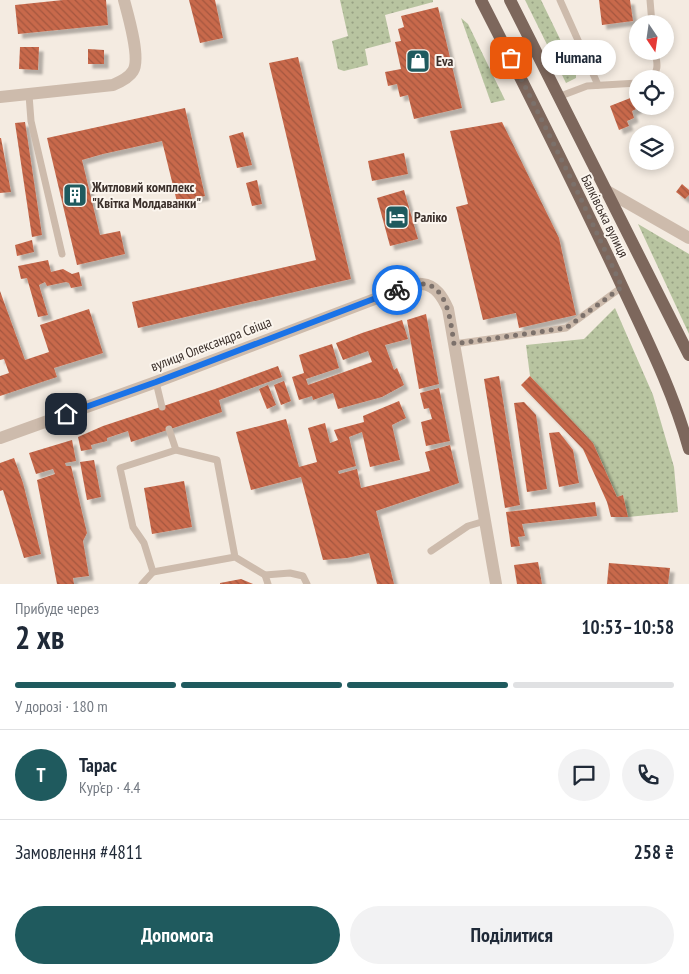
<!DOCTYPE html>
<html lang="uk">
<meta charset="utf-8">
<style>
:root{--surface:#fff;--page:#f2f2f3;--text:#1f2937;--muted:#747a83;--line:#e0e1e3;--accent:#1f5a5e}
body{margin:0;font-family:"PT Sans Narrow",sans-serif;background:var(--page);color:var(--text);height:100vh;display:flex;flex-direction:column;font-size:19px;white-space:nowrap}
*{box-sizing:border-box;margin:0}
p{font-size:16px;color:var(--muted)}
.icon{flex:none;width:28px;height:28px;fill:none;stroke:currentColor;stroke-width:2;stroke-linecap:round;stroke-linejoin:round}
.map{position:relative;height:584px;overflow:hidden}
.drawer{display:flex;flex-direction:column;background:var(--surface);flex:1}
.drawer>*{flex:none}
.needle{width:32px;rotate:167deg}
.fabs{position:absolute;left:629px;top:15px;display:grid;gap:10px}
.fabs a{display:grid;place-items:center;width:45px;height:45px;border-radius:50%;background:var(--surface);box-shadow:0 2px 8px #0003;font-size:25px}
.pin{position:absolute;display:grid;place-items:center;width:42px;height:42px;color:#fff;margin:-21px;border-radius:10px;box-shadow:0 2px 8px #0006}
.courier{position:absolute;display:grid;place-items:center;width:50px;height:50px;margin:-25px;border:4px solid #1a73e8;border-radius:50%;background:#fff;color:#222;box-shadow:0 1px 6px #0007}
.bubble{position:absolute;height:35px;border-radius:18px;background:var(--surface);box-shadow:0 2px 8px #0003;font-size:16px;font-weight:700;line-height:35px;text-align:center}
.overview em{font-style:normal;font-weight:700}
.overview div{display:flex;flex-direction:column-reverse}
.overview{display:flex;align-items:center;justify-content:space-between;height:85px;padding:0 15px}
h1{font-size:32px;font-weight:700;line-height:38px}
.bar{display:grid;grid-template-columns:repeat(4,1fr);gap:8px 5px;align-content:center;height:60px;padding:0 15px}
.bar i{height:6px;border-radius:4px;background:var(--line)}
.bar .active{background:var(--accent)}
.bar p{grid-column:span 4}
.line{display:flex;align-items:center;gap:12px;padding:0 15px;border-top:1px solid var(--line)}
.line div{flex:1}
.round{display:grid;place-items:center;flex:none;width:52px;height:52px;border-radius:26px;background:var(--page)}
.button{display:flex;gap:10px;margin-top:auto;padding:10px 15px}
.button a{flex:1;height:58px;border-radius:30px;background:var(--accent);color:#fff;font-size:20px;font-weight:700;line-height:58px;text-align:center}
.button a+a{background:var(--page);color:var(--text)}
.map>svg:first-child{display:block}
.grass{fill:url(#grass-dots)}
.building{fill:url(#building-back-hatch);filter:url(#shadow)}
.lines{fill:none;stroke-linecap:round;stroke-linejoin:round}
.service{stroke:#cdbbac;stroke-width:7}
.minor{stroke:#cdbbac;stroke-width:12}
.primary{stroke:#7d675c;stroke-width:12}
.done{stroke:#7c716b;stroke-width:5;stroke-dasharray:0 9}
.route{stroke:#1a73e8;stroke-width:6}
.labels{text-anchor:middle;stroke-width:4;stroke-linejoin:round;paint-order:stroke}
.poi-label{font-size:14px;font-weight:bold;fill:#3b302b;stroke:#fbf5ee;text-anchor:start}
.street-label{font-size:14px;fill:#3b302b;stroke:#fbf5ee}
</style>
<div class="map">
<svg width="689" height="584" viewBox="0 0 689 584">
<defs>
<pattern id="grass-dots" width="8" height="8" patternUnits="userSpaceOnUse" patternTransform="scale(1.25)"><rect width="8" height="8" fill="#b8c4a0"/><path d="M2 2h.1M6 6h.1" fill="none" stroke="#97a083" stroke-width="1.8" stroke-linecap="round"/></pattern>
<pattern id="building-back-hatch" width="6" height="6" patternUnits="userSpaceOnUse" patternTransform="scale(1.25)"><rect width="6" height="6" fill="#c8694b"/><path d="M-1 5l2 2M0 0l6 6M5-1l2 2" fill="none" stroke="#a4573f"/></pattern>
<filter id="shadow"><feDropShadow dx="4.5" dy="4.5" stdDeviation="1" flood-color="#0004"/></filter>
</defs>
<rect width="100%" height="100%" fill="#f4ebe1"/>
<g class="grass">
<path d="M340 0H433V2L385 15 391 42 365 49 368 65 344 71 338 69 332 41 348 36Z"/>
<path d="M525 0H541L576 72V78L566 83Z"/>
<path d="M461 18 468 24 505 100 491 103Z"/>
<path d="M638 224 689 254V334Z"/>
<path d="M615 308 653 395 674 467 678 512 628 517 623 495 617 497 593 443 530 376 526 345 584 339Z"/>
</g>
<g class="building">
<path d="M63 0H106L108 25 18 34 15 5Z"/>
<path d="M189 0H215L223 38 200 43Z"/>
<path d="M599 0H630L633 21 602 25Z"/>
<path d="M438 7 462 108 414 119 408 95 400 97 397 84 388 86 385 72 401 69 395 42 401 41 398 29 404 27 401 16Z"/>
<path d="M20 47H39L38 70 19 69Z"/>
<path d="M88 49 104 50V64H88Z"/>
<path d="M298 57 351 279 138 328 132 302 316 260 269 63Z"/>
<path d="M638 95V106H642L632 111 634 118 627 121 629 126 619 130 610 106Z"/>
<path d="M185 108 205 196 177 202 162 141 103 154 82 160 100 235 120 231 125 254 77 265 47 138Z"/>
<path d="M25 122 42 235 32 237 15 123Z"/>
<path d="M502 122 559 238 576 315 519 328 516 313 483 320 456 207 468 204 450 131Z"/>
<path d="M243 132 252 165 237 168 229 136Z"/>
<path d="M0 138H1L11 192 0 193Z"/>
<path d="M404 153 408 174 372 181 368 161Z"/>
<path d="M257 180 262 204 252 206 246 183Z"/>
<path d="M682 184 689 190V195L685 199 676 192Z"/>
<path d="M404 190 418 239 390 246 377 198Z"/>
<path d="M32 240 34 252 17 256 15 245Z"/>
<path d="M48 260 51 272 63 269 72 274 79 272 82 286 71 288 69 283 66 282 47 286 45 282 39 285 48 315 38 317 27 278 21 279 18 266Z"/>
<path d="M0 291 25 360 49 352 40 325 89 309 103 353 54 368 57 377 0 396V376L9 373 4 359 0 360Z"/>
<path d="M426 314 439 384 419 389 407 320Z"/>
<path d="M402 320 408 339 385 345 394 370 397 368 404 385 382 397 338 409 333 393 313 400 312 396 299 400 292 377 304 373 299 355 332 344 339 368 306 379 308 385 372 362 368 351 343 360 336 343 362 333Z"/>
<path d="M278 366 282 377 219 400 222 412 131 442 128 431 107 438V441L91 445 92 449 81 451 78 437 103 426 215 389Z"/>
<path d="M499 376 520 505 505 508 484 379Z"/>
<path d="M530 376 593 443 617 497 623 495 628 517H611L607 502 583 449 521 385Z"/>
<path d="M284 381 291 401 281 405 274 385Z"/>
<path d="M268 385 276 405 267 409 259 389Z"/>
<path d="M439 388 450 441 426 446 421 422 432 419 429 408 424 409 420 393Z"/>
<path d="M399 401 406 418 392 425 400 460 370 467 362 432 349 437 356 466 338 471 339 474 357 469 361 488 430 471 425 452 450 445 459 483 376 511 394 584H377L369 553 347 558 323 560 301 477 251 490 236 432 286 419 299 467 317 462 308 428 325 423 330 443 338 440 334 430 364 422 363 416Z"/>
<path d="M524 402 536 415 547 489 527 492 514 403Z"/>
<path d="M559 432 573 450 579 483 559 487 549 433Z"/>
<path d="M72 440 76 461 65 463 66 466H71L87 533 83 541 89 576 73 578 74 584H57L37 480 55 474 53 469 36 474 29 453Z"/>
<path d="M14 458 23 483 41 554 24 558 3 490 0 491V463Z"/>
<path d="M94 460 101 497 87 500 80 462Z"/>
<path d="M184 481 192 527 152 534 144 488Z"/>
<path d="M595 502 597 516 522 524 525 536 518 537 520 546 511 547 506 512Z"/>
<path d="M538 562 542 584H517L514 565Z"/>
<path d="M609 563 670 568 668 584H607Z"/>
<path d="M241 579 253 584H220V583Z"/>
</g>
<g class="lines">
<g class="service">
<path d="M560 0 598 85"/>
<path d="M650 0 652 24"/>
<path d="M650 79C660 70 657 63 655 51"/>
<path d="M29 95 31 121 62 254"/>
<path d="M558 97 587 86 638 83"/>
<path d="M454 344 566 328 622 287"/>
<path d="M156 382 162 407"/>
<path d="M169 429 176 450"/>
<path d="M431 551 468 526 485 521"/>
<path d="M235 557 217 460 176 450 120 468 133 527 144 543 153 572 235 557 265 575 268 584"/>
<path d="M265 575 290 573 303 576 307 584"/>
<path d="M142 584 153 572"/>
</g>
<g class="minor">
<path d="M0 97 113 85C120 82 129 78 133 71 141 59 128 15 124 0"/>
<path d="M605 190 689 238"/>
<path d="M0 438 156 382 409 286C413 285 418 283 422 284 436 285 443 298 448 309L496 584"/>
</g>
<g class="primary">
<path d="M481 0C527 90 572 180 615 271 642 330 672 387 689 449"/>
<path d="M510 0 689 355"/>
</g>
</g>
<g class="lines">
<path class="done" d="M397 290C404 288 412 284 420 284 448 282 451 325 454 344L566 328 622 287 580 197 511 58"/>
<path class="route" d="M66 414 156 382 397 290"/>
</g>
<defs>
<g id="shop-square" transform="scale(1.25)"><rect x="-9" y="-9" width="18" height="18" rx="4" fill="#1f5a5e" stroke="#fbf5ee"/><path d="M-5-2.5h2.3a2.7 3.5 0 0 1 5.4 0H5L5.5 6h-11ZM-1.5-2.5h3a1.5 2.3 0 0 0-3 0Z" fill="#fff"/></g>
<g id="building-square" transform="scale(1.25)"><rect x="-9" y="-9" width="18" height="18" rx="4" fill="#1f5a5e" stroke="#fbf5ee"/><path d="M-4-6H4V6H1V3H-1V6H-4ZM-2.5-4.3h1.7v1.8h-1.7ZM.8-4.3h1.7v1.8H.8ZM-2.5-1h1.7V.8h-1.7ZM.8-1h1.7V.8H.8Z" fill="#fff"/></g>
<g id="hotel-square" transform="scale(1.25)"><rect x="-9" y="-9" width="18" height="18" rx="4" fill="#1f5a5e" stroke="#fbf5ee"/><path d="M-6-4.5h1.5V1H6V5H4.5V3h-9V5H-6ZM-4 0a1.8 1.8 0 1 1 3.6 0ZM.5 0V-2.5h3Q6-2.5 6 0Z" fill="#fff"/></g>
</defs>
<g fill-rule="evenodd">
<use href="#shop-square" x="418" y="61"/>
<use href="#building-square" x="75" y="195"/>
<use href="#hotel-square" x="397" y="217"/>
</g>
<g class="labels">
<g class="poi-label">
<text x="436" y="66">Eva</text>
<text x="92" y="192">Житловий комплекс<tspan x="92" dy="16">"Квітка Молдаванки"</tspan></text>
<text x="414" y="222">Раліко</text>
</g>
<g class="street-label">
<text transform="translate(605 216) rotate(64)" y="5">Балківська вулиця</text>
<text transform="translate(211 344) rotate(-21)" y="5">вулиця Олександра Свіща</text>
</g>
</g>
</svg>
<div class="fabs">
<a><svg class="needle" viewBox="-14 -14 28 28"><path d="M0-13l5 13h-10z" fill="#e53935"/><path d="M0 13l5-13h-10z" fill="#747a83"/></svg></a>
<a><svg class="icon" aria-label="locate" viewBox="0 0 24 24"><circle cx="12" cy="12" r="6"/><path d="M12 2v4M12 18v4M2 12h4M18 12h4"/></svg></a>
<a><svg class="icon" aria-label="layers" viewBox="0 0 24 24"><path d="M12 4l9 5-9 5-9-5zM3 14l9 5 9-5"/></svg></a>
</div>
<div class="pin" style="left:511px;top:58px;background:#ea580c"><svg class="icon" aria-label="bag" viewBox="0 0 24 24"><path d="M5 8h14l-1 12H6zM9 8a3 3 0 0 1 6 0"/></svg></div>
<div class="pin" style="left:66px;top:414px;background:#1f2937"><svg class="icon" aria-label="home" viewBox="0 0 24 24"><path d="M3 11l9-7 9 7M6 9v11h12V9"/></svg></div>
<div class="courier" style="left:397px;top:290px"><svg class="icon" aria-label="bike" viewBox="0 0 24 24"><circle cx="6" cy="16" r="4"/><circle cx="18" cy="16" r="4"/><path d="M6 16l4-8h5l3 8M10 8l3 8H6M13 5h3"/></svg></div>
<div class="bubble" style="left:541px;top:40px;width:75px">Humana</div>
</div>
<section class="drawer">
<div class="overview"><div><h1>2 хв</h1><p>Прибуде через</p></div><em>10:53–10:58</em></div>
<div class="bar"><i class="active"></i><i class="active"></i><i class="active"></i><i></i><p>У дорозі · 180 m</p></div>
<div class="line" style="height:90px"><b class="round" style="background:var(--accent);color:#fff">Т</b><div><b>Тарас</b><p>Кур’єр · 4.4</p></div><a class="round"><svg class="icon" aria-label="chat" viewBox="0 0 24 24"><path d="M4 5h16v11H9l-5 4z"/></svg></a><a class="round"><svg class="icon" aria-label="phone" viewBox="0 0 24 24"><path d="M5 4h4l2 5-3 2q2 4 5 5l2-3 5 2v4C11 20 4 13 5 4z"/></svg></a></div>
<div class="line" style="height:65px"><div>Замовлення #4811</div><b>258 ₴</b></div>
<div class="button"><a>Допомога</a><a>Поділитися</a></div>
</section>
